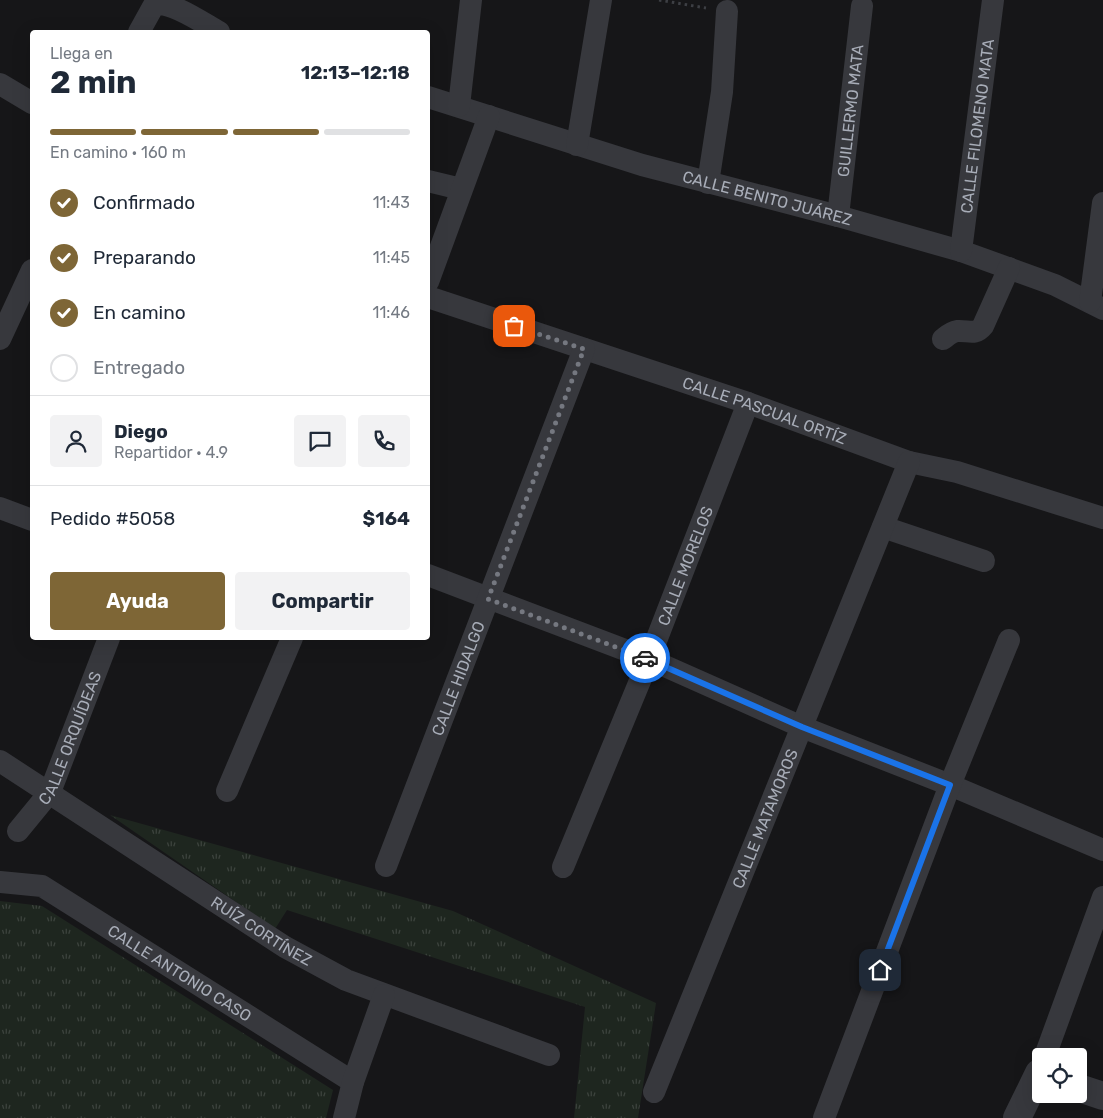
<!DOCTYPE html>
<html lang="es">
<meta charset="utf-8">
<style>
:root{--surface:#fff;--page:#f2f2f3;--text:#1f2937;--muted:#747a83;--line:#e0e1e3;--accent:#7e6636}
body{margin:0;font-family:Rubik,sans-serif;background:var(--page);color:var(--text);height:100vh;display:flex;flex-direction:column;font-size:19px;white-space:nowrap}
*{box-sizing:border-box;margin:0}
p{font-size:16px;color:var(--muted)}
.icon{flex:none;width:28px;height:28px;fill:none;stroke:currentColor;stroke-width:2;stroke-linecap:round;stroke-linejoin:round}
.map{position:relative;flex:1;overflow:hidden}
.panel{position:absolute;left:30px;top:30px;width:400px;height:610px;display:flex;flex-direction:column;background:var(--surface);border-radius:5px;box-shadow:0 5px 20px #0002}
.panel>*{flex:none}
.tools{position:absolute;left:1032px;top:1048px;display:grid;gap:10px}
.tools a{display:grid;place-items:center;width:55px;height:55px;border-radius:5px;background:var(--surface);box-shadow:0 5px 20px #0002;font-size:25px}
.pin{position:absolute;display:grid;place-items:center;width:42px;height:42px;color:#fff;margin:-21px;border-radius:10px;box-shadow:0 2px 8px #0006}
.courier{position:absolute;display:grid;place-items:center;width:50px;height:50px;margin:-25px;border:4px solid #1a73e8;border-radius:50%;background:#fff;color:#222;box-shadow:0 1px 6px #0007}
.overview em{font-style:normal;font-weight:700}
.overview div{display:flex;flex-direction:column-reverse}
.overview{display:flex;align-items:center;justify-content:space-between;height:85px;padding:0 20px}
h1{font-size:32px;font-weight:700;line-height:38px}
.bar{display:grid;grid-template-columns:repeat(4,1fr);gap:8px 5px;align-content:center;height:60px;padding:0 20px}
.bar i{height:6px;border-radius:4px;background:var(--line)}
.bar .current{background:var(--accent)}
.bar p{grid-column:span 4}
.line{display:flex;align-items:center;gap:12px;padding:0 20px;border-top:1px solid var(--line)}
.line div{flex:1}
.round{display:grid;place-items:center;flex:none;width:52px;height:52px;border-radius:5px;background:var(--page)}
ol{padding:0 20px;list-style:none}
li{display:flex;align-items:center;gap:15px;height:55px}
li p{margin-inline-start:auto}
li .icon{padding:5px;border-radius:50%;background:var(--accent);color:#fff;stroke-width:4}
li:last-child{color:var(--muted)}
li i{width:28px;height:28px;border:2px solid var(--line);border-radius:50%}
.primary-button{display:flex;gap:10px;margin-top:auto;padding:10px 20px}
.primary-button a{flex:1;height:58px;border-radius:5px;background:var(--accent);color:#fff;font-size:20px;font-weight:700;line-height:58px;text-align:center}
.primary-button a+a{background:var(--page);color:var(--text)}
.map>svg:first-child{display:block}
.grass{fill:url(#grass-tufts)}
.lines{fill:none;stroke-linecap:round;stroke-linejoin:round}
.path{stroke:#3d3f44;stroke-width:3;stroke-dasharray:2.5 4;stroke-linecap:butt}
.minor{stroke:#37383d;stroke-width:22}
.tertiary{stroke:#37383d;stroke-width:28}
.done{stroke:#757880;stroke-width:5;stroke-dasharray:0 9}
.route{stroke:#1a73e8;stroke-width:6}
.labels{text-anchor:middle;stroke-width:4.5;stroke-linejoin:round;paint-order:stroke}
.street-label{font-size:16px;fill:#a8adb8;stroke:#111113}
</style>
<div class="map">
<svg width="1103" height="1118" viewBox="0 0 1103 1118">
<defs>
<pattern id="grass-tufts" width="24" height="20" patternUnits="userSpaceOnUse" patternTransform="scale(1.25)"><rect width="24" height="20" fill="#1e261f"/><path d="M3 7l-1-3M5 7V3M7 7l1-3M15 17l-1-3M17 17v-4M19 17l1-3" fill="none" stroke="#3c433d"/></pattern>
</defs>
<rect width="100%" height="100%" fill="#161618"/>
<g class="grass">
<path d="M110 815 453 911 656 1003 638 1118H574L585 1007 287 910 275 929Z"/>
<path d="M0 901 42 906 333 1090 326 1118H0Z"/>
</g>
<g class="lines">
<path class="path" d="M659 0 706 8"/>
<g class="minor">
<path d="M139 32 154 5C171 0 204 24 219 32"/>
<path d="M0 84 32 103"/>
<path id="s1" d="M428 97 642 165 838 216 961 251 1055 285 1103 309"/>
<path d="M459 106 471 0"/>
<path d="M577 145 601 0"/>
<path d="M428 181 461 189"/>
<path d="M708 183 722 92 727 11"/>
<path id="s2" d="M838 216 862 6"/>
<path id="s3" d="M961 251 993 0"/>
<path d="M428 282 489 116"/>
<path id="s4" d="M428 297 748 403 909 462 957 472 1103 518"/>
<path d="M1090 302 1103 203"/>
<path d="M0 339 32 270"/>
<path d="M943 339C947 336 951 332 957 331 968 330 975 336 983 326L1009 268"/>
<path d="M0 508 32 520"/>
<path d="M883 527 984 561"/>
<path d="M428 575 649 659 802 727 950 785 1103 850"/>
<path id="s5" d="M0 761 285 947 346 980 549 1055"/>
<path d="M227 791 292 638"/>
<path id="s6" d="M18 831 50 792 109 638"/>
<path id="s7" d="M386 866 584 349"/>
<path id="s8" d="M563 867 649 659 748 403"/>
<path id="s9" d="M0 882 42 886 353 1082"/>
<path d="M1045 1056 1103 897"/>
<path id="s10" d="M654 1092 909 462"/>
<path d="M344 1118 353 1082 384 995"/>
<path d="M824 1118 950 785 1009 640"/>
</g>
<g class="tertiary">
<path d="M1079 1088 1103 1096"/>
<path d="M1017 1118 1039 1073 1041 1074"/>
</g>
</g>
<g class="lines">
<path class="done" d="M514 326 584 349 488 599 645 658"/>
<path class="route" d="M645 658 802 727 950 785 880 970"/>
</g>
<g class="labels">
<g class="street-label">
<text dy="6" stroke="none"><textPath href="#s2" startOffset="106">GUILLERMO MATA</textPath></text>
<text dy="6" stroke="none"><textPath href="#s3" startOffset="126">CALLE FILOMENO MATA</textPath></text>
<text dy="6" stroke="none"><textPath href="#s1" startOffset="354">CALLE BENITO JUÁREZ</textPath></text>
<text dy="6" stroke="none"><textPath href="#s4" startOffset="355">CALLE PASCUAL ORTÍZ</textPath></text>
<text dy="6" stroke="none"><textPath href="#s8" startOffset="325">CALLE MORELOS</textPath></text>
<text dy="6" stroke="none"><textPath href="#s7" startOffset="201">CALLE HIDALGO</textPath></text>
<text dy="6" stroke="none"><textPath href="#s6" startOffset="108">CALLE ORQUÍDEAS</textPath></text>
<text dy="6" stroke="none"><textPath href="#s10" startOffset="295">CALLE MATAMOROS</textPath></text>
<text dy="6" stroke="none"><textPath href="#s5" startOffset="312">RUÍZ CORTÍNEZ</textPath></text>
<text dy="6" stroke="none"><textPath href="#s9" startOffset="205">CALLE ANTONIO CASO</textPath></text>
</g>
</g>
</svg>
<div class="tools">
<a><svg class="icon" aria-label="locate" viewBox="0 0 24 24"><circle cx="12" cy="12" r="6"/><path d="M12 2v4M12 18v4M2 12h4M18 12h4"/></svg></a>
</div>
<div class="pin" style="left:514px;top:326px;background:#ea580c"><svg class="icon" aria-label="bag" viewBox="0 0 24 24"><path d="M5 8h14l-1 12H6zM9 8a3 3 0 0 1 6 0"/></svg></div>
<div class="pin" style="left:880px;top:970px;background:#1f2937"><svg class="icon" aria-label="home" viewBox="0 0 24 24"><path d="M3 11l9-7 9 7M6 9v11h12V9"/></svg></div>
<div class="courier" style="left:645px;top:658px"><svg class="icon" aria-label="car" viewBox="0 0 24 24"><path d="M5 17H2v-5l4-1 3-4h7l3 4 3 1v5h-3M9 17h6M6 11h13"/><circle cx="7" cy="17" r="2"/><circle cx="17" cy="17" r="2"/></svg></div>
<section class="panel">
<div class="overview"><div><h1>2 min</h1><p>Llega en</p></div><em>12:13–12:18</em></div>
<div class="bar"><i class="current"></i><i class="current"></i><i class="current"></i><i></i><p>En camino · 160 m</p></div>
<ol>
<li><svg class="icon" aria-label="check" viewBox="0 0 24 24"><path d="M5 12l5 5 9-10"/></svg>Confirmado<p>11:43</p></li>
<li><svg class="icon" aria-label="check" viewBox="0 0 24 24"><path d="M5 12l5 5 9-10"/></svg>Preparando<p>11:45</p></li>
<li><svg class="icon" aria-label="check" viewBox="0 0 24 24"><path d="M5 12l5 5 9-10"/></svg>En camino<p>11:46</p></li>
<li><i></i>Entregado</li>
</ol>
<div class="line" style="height:90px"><a class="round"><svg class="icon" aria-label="person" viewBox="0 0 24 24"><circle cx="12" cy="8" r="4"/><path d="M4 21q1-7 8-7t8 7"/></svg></a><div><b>Diego</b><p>Repartidor · 4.9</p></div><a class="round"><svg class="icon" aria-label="chat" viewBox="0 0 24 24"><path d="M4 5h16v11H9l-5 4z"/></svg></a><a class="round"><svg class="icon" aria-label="phone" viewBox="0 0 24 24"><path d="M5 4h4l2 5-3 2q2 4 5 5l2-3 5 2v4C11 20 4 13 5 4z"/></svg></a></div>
<div class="line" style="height:65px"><div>Pedido #5058</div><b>$164</b></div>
<div class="primary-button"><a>Ayuda</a><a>Compartir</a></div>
</section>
</div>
